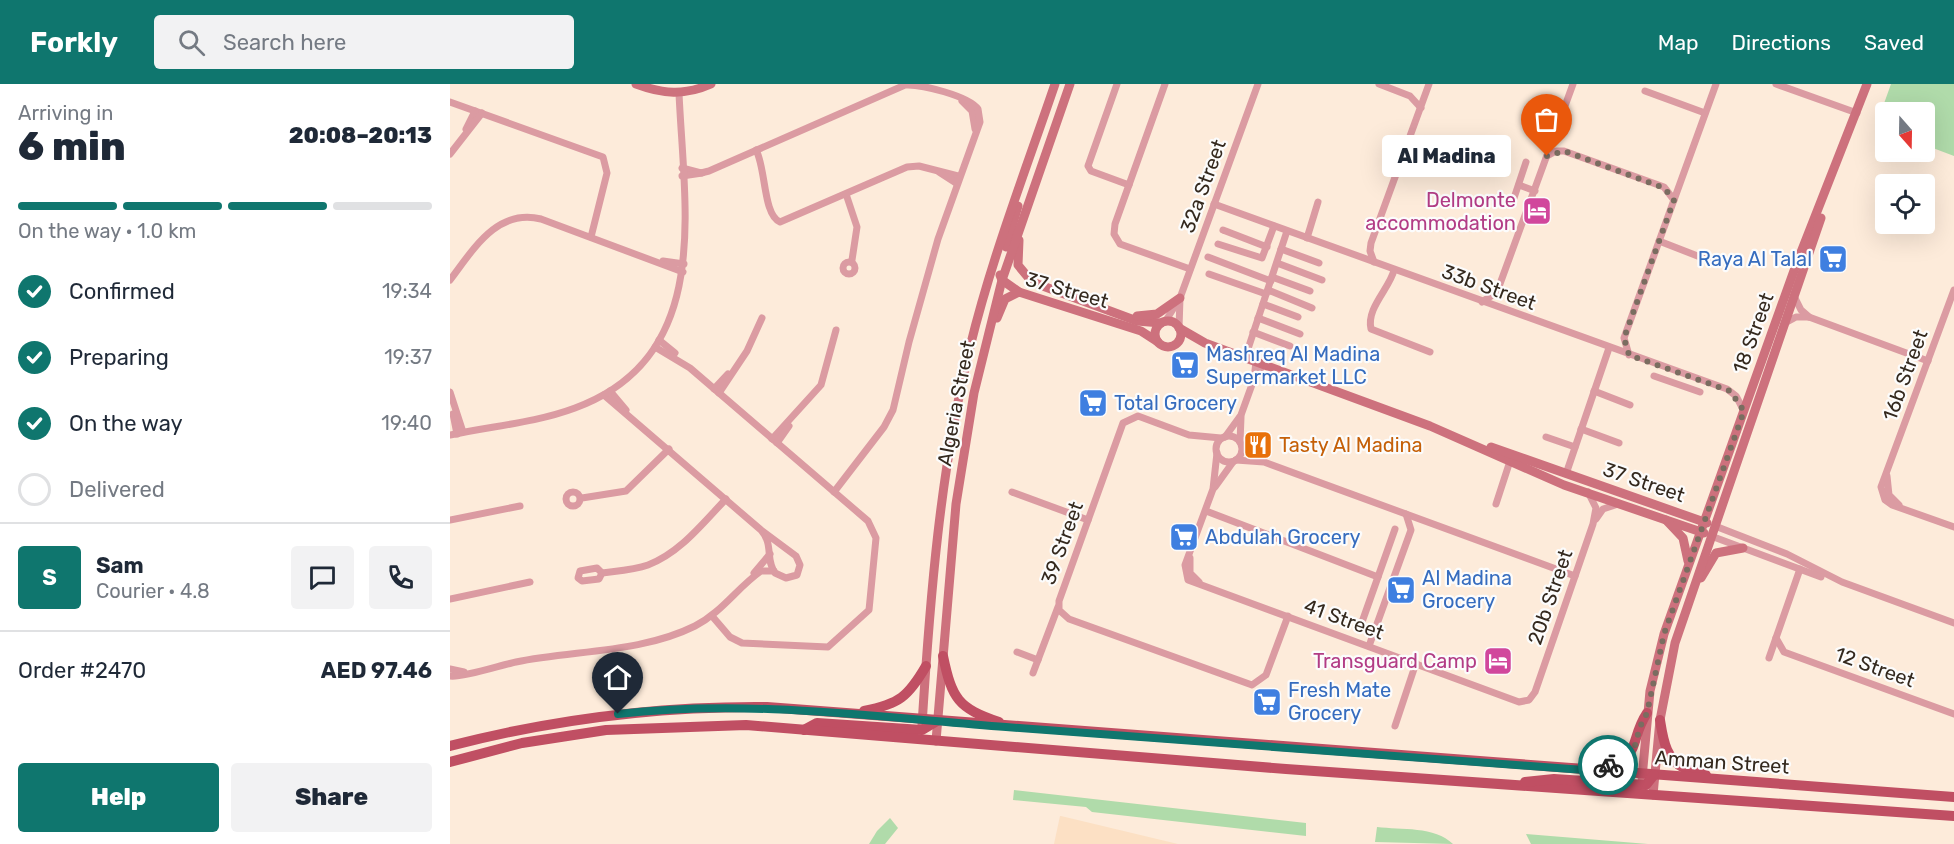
<!DOCTYPE html>
<meta charset="utf-8">
<style>
:root{--surface:#fff;--page:#f2f2f3;--text:#1f2937;--muted:#747a83;--line:#e0e1e3;--accent:#0f766e}
body{margin:0;font-family:Rubik,sans-serif;background:var(--page);color:var(--text);height:100vh;display:flex;flex-direction:column;font-size:22px;white-space:nowrap}
*{box-sizing:border-box;margin:0}
p{font-size:20px;color:var(--muted)}
.icon{flex:none;width:33px;height:33px;fill:none;stroke:currentColor;stroke-width:2;stroke-linecap:round;stroke-linejoin:round}
.map{position:relative;flex:1;overflow:hidden}
.panel{display:flex;flex-direction:column;background:var(--surface);width:450px}
.panel>*{flex:none}
.needle{width:39px;rotate:160deg}
.tools{position:absolute;left:1425px;top:18px;display:grid;gap:12px}
.tools a{display:grid;place-items:center;width:60px;height:60px;border-radius:6px;background:var(--surface);box-shadow:0 6px 24px #0002;font-size:30px}
.pin{position:absolute;display:grid;place-items:center;width:51px;height:51px;color:#fff;margin:-62px -26px;border-radius:50% 50% 50% 0;rotate:-45deg;box-shadow:0 0 6px #0007}
.pin .icon{rotate:45deg}
.courier{position:absolute;display:grid;place-items:center;width:60px;height:60px;margin:-30px;border:4px solid #0f766e;border-radius:50%;background:#fff;color:#222;box-shadow:0 2px 8px #0007}
.bubble{position:absolute;height:42px;border-radius:6px;background:var(--surface);box-shadow:0 6px 24px #0002;font-size:20px;font-weight:800;line-height:42px;text-align:center}
.headline em{font-style:normal;font-weight:800}
.headline div{display:flex;flex-direction:column-reverse}
.headline{display:flex;align-items:center;justify-content:space-between;height:102px;padding:0 18px}
h1{font-size:39px;font-weight:800;line-height:45px}
.bar{display:grid;grid-template-columns:repeat(4,1fr);gap:9px 6px;align-content:center;height:72px;padding:0 18px}
.bar i{height:8px;border-radius:4px;background:var(--line)}
.bar .selected{background:var(--accent)}
.bar p{grid-column:span 4}
.line{display:flex;align-items:center;gap:15px;padding:0 18px;border-top:2px solid var(--line)}
.line div{flex:1}
.round{display:grid;place-items:center;flex:none;width:63px;height:63px;border-radius:6px;background:var(--page)}
ol{padding:0 18px;list-style:none}
li{display:flex;align-items:center;gap:18px;height:66px}
li p{margin-inline-start:auto}
li .icon{padding:6px;border-radius:50%;background:var(--accent);color:#fff;stroke-width:4}
li:last-child{color:var(--muted)}
li i{width:33px;height:33px;border:3px solid var(--line);border-radius:50%}
.cta{display:flex;gap:12px;margin-top:auto;padding:12px 18px}
.cta a{flex:1;height:69px;border-radius:6px;background:var(--accent);color:#fff;font-size:24px;font-weight:800;line-height:69px;text-align:center}
.cta a+a{background:var(--page);color:var(--text)}
header{display:flex;align-items:center;gap:36px;box-sizing:border-box;height:84px;padding:0 30px;background:var(--accent);color:#fff}
header strong{font-size:28px}
nav{display:flex;gap:33px;margin-inline-start:auto;font-size:21px}
.search{width:420px;height:54px;background:var(--page);display:flex;align-items:center;gap:15px;box-sizing:border-box;padding:0 21px;border-radius:6px;color:var(--muted);font-size:22px}
main{display:flex;flex:1;min-height:0}
.map>svg:first-child{display:block}
.built{fill:#fce0c4}
.green{fill:#b0dbaa}
.lines{fill:none;stroke-linecap:round;stroke-linejoin:round}
.street{stroke:#db9ba2;stroke-width:7}
.secondary{stroke:#cd717d;stroke-width:9}
.primary{stroke:#c04f63;stroke-width:10}
.done{stroke:#7a6d60;stroke-width:6;stroke-dasharray:0 10.8}
.route{stroke:#0f766e;stroke-width:8}
.labels{text-anchor:middle;stroke-width:4.5;stroke-linejoin:round;paint-order:stroke}
.street-label{font-size:20px;fill:#34291e;stroke:#fcfcfc}
.hotel-label{font-size:20px;fill:#b23c85;stroke:#fcfcfc;text-anchor:end}
.shop-label{font-size:20px;fill:#366cbe;stroke:#fcfcfc;text-anchor:start}
.food-label{font-size:20px;fill:#c56008;stroke:#fcfcfc;text-anchor:start}
</style>
<header>
<strong>Forkly</strong>
<div class="search"><svg class="icon" aria-label="search" viewBox="0 0 24 24"><circle cx="10" cy="10" r="6"/><path d="M15 15l6 6"/></svg>Search here</div>
<nav><a>Map</a><a>Directions</a><a>Saved</a></nav>
</header>
<main>
<section class="panel">
<div class="headline"><div><h1>6 min</h1><p>Arriving in</p></div><em>20:08–20:13</em></div>
<div class="bar"><i class="selected"></i><i class="selected"></i><i class="selected"></i><i></i><p>On the way · 1.0 km</p></div>
<ol>
<li><svg class="icon" aria-label="check" viewBox="0 0 24 24"><path d="M5 12l5 5 9-10"/></svg>Confirmed<p>19:34</p></li>
<li><svg class="icon" aria-label="check" viewBox="0 0 24 24"><path d="M5 12l5 5 9-10"/></svg>Preparing<p>19:37</p></li>
<li><svg class="icon" aria-label="check" viewBox="0 0 24 24"><path d="M5 12l5 5 9-10"/></svg>On the way<p>19:40</p></li>
<li><i></i>Delivered</li>
</ol>
<div class="line" style="height:108px"><b class="round" style="background:var(--accent);color:#fff">S</b><div><b>Sam</b><p>Courier · 4.8</p></div><a class="round"><svg class="icon" aria-label="chat" viewBox="0 0 24 24"><path d="M4 5h16v11H9l-5 4z"/></svg></a><a class="round"><svg class="icon" aria-label="phone" viewBox="0 0 24 24"><path d="M5 4h4l2 5-3 2q2 4 5 5l2-3 5 2v4C11 20 4 13 5 4z"/></svg></a></div>
<div class="line" style="height:78px"><div>Order #2470</div><b>AED 97.46</b></div>
<div class="cta"><a>Help</a><a>Share</a></div>
</section>
<div class="map">
<svg width="1504" height="760" viewBox="0 0 1504 760">
<rect width="100%" height="100%" fill="#fdebda"/>
<path class="built" d="M610 732H611L728 760H604Z"/>
<g class="green">
<path d="M1441 0H1504V72L1475 61 1474 28H1436L1435 47 1427 39Z"/>
<path d="M564 706 856 739V752L642 728 636 723 563 716Z"/>
<path d="M440 734 448 744 435 760H419L427 747Z"/>
<path d="M927 743C951 746 985 742 1003 760L925 758Z"/>
<path d="M1076 750 1198 760H1081Z"/>
</g>
<g class="lines">
<g class="street">
<path d="M667 0 638 82 641 87 679 101"/>
<path d="M715 0 665 140 664 150 670 160 740 185"/>
<path d="M929 0 960 12 971 24"/>
<path d="M1326 0 1407 29"/>
<path d="M1195 7 1255 29"/>
<path d="M512 17 522 27 525 45"/>
<path d="M0 18 153 73 157 89 141 153"/>
<path d="M16 45 25 27"/>
<path d="M306 66C316 84 313 131 330 138L457 83 469 82 508 92"/>
<path d="M0 70 32 29"/>
<path d="M1097 72 1106 67H1114L1214 103 1224 116"/>
<path d="M232 84 251 89 259 87 455 1C471 0 519 12 528 25L530 38 488 155 459 258 443 326 434 343 384 408"/>
<path d="M489 88 506 99"/>
<path d="M232 92 252 89"/>
<path d="M1069 101 1085 107"/>
<path d="M396 110 407 143 402 176"/>
<path d="M764 120 1277 305 1286 312 1294 327"/>
<path d="M1062 120 1076 78"/>
<path d="M773 146 817 163"/>
<path d="M857 154 868 118"/>
<path d="M1209 157 1263 178"/>
<path d="M768 160 812 174 824 142"/>
<path d="M831 165 869 179"/>
<path d="M758 173 821 197"/>
<path d="M213 177 234 180"/>
<circle cx="399" cy="184" r="6"/>
<path d="M924 178 920 167 921 159 979 0"/>
<path d="M827 179 872 196"/>
<path d="M944 186C940 204 916 224 921 245L980 268"/>
<path d="M759 190 816 210"/>
<path d="M822 193 860 207"/>
<path d="M0 196C23 166 47 124 91 135L233 188"/>
<path d="M818 206 862 224"/>
<path d="M1504 206 1431 403 1435 416 1442 421 1504 443"/>
<path d="M1344 212 1351 226 1359 233"/>
<path d="M1032 218 1047 208 1123 0"/>
<path d="M813 220 848 233"/>
<path d="M808 234 850 250"/>
<path d="M715 238 730 214 808 0"/>
<path d="M1335 239 1346 233H1359L1478 277"/>
<path d="M729 244 730 214"/>
<path d="M803 248 840 262"/>
<path d="M209 256 225 269"/>
<path d="M205 263 240 284 418 437 426 454 419 526 378 563 292 559 280 553 262 532"/>
<path d="M1179 271 1174 254 1266 0"/>
<path d="M795 274 837 147"/>
<path d="M1204 292 1250 308"/>
<path d="M804 295 806 278"/>
<path d="M264 305 278 290"/>
<path d="M160 307 176 326"/>
<path d="M1144 307 1180 321"/>
<path d="M0 308 13 348"/>
<path d="M269 309 297 267 312 234"/>
<path d="M154 311 311 446C324 461 315 475 325 489L336 494 347 491 350 481 346 472 311 446"/>
<path d="M3 330 7 350"/>
<path d="M1131 345 1169 359"/>
<path d="M0 351C41 342 85 339 125 324 264 273 234 125 229 9"/>
<circle cx="779" cy="365" r="13"/>
<path d="M775 353 791 331 804 295 813 281"/>
<path d="M1096 353 1125 363"/>
<path d="M771 354 739 351 688 332 673 339 609 517V526L619 535 802 601 816 591 838 532"/>
<path d="M322 355 371 301 386 246"/>
<path d="M790 358 791 333"/>
<path d="M327 359 339 342"/>
<path d="M767 369 763 405 735 481 738 496 1069 618 1079 616 1085 608 1143 440 1146 424 1138 408"/>
<path d="M786 376 814 378 1125 492"/>
<path d="M1116 390 1159 264"/>
<path d="M1437 392 1439 411 1449 421"/>
<path d="M765 403 783 378"/>
<path d="M562 408 638 436"/>
<circle cx="123" cy="415" r="7"/>
<path d="M132 414 176 407 219 365"/>
<path d="M1046 420 1060 377"/>
<path d="M756 427 928 493"/>
<path d="M1146 435 1153 425 1168 420"/>
<path d="M0 436 70 422"/>
<path d="M1265 442 1337 470 1392 498 1504 539"/>
<path d="M1261 452 1371 493"/>
<path d="M740 474V489L749 498"/>
<path d="M147 484 152 489 149 495 132 497 128 494 130 487Z"/>
<path d="M152 489C167 487 184 486 198 481 230 469 253 439 276 415"/>
<path d="M304 489 320 470"/>
<path d="M0 515 80 498"/>
<path d="M912 538 945 445"/>
<path d="M1326 554 1334 568 1504 630"/>
<path d="M919 562 961 446 956 430"/>
<path d="M567 568 588 576"/>
<path d="M1319 574 1350 485"/>
<path d="M0 585 14 588"/>
<path d="M583 589 608 523"/>
<path d="M0 592C13 594 51 581 66 578 125 566 191 569 245 542 272 528 287 504 311 487H324"/>
<path d="M945 642 966 579"/>
</g>
<g class="secondary">
<path d="M186 0C213 10 234 12 261 0"/>
<path d="M569 156 568 181 582 198 687 237 711 239"/>
<path d="M556 163 568 122"/>
<path d="M550 191 552 196 569 208"/>
<path d="M687 232 707 230 730 214"/>
<path d="M547 234 555 215 569 208 691 247 708 258"/>
<circle cx="718" cy="250" r="13"/>
<path d="M729 244 755 259 980 342 1114 401 1254 449"/>
<path d="M1041 363 1257 439"/>
<path d="M1216 436 1233 454 1238 477"/>
<path d="M1251 494 1266 469 1293 464"/>
<path d="M472 641C480 514 490 387 520 263 542 173 575 88 605 0"/>
<path d="M486 657 506 420 524 309 552 196 620 0"/>
<path d="M1192 694 1200 607 1214 550 1346 181 1417 0"/>
<path d="M1203 711 1210 636 1225 559 1371 134"/>
</g>
<g class="primary">
<path d="M493 572C502 615 508 624 549 638"/>
<path d="M414 627C449 620 458 613 476 582"/>
<path d="M1210 636C1213 655 1216 678 1237 685 1244 688 1250 688 1256 691"/>
<path d="M354 646 367 639 472 646 487 637"/>
<path d="M0 662C104 635 209 622 317 623L1504 713"/>
<path d="M0 678 72 659 156 646 296 641 836 685 1504 732"/>
<path d="M1147 683C1194 677 1178 657 1197 629"/>
<path d="M1075 698 1104 695 1196 701 1204 691"/>
</g>
</g>
<g class="lines">
<path class="done" d="M1097 72 1114 67 1214 104 1224 116 1174 254 1179 271 1280 307 1294 327 1214 550 1197 629 1189 645 1186 660 1178 671 1158 681"/>
<path class="route" d="M168 630C298 615 426 633 556 643 748 657 941 671 1134 686L1158 681"/>
</g>
<defs>
<g id="hotel-square" transform="scale(1.5)"><rect x="-9" y="-9" width="18" height="18" rx="4" fill="#d1479c" stroke="#fcfcfc"/><path d="M-6-4.5h1.5V1H6V5H4.5V3h-9V5H-6ZM-4 0a1.8 1.8 0 1 1 3.6 0ZM.5 0V-2.5h3Q6-2.5 6 0Z" fill="#fff"/></g>
<g id="supermarket-square" transform="scale(1.5)"><rect x="-9" y="-9" width="18" height="18" rx="4" fill="#3f7fe0" stroke="#fcfcfc"/><path d="M-6-5.5h2.5l.6 2H6L4.5 2H-2.5L-4.4-4H-6ZM-1.5 3.2a1.3 1.3 0 1 0 .1 0ZM3 3.2a1.3 1.3 0 1 0 .1 0Z" fill="#fff"/></g>
<g id="restaurant-square" transform="scale(1.5)"><rect x="-9" y="-9" width="18" height="18" rx="4" fill="#e8710a" stroke="#fcfcfc"/><path d="M-5-6h1v4h1v-4h1v4h1v-4h1v5L-1.5 .5V6h-2V.5L-5-1ZM5-6V6H3V1.5H1.5Q1.5-4 5-6Z" fill="#fff"/></g>
</defs>
<g fill-rule="evenodd">
<use href="#hotel-square" x="1087" y="127"/>
<use href="#supermarket-square" x="1383" y="175"/>
<use href="#supermarket-square" x="735" y="281"/>
<use href="#supermarket-square" x="643" y="319"/>
<use href="#restaurant-square" x="808" y="361"/>
<use href="#supermarket-square" x="734" y="453"/>
<use href="#supermarket-square" x="951" y="506"/>
<use href="#hotel-square" x="1048" y="577"/>
<use href="#supermarket-square" x="817" y="618"/>
</g>
<g class="labels">
<g class="street-label">
<text transform="translate(753 102) rotate(-70)" y="7">32a Street</text>
<text transform="translate(1039 203) rotate(20)" y="7">33b Street</text>
<text transform="translate(617 206) rotate(16)" y="7">37 Street</text>
<text transform="translate(1303 249) rotate(-70)" y="7">18 Street</text>
<text transform="translate(1455 291) rotate(-70)" y="7">16b Street</text>
<text transform="translate(506 319) rotate(-79)" y="7">Algeria Street</text>
<text transform="translate(1194 398) rotate(19)" y="7">37 Street</text>
<text transform="translate(612 459) rotate(-70)" y="7">39 Street</text>
<text transform="translate(1100 513) rotate(-71)" y="7">20b Street</text>
<text transform="translate(894 535) rotate(20)" y="7">41 Street</text>
<text transform="translate(1425 583) rotate(20)" y="7">12 Street</text>
<text transform="translate(1272 678) rotate(4)" y="7">Amman Street</text>
</g>
<g class="hotel-label">
<text x="1066" y="123">Delmonte<tspan x="1066" dy="23">accommodation</tspan></text>
<text x="1027" y="584">Transguard Camp</text>
</g>
<g class="shop-label">
<text x="1362" y="182" text-anchor="end">Raya Al Talal</text>
<text x="756" y="277">Mashreq Al Madina<tspan x="756" dy="23">Supermarket LLC</tspan></text>
<text x="664" y="326">Total Grocery</text>
<text x="755" y="460">Abdulah Grocery</text>
<text x="972" y="501">Al Madina<tspan x="972" dy="23">Grocery</tspan></text>
<text x="838" y="613">Fresh Mate<tspan x="838" dy="23">Grocery</tspan></text>
</g>
<g class="food-label">
<text x="829" y="368">Tasty Al Madina</text>
</g>
</g>
</svg>
<div class="tools">
<a><svg class="needle" viewBox="-14 -14 28 28"><path d="M0-13l5 13h-10z" fill="#e53935"/><path d="M0 13l5-13h-10z" fill="#747a83"/></svg></a>
<a><svg class="icon" aria-label="locate" viewBox="0 0 24 24"><circle cx="12" cy="12" r="6"/><path d="M12 2v4M12 18v4M2 12h4M18 12h4"/></svg></a>
</div>
<div class="pin" style="left:1097px;top:72px;background:#ea580c"><svg class="icon" aria-label="bag" viewBox="0 0 24 24"><path d="M5 8h14l-1 12H6zM9 8a3 3 0 0 1 6 0"/></svg></div>
<div class="pin" style="left:168px;top:630px;background:#1f2937"><svg class="icon" aria-label="home" viewBox="0 0 24 24"><path d="M3 11l9-7 9 7M6 9v11h12V9"/></svg></div>
<div class="courier" style="left:1158px;top:681px"><svg class="icon" aria-label="bike" viewBox="0 0 24 24"><circle cx="6" cy="16" r="4"/><circle cx="18" cy="16" r="4"/><path d="M6 16l4-8h5l3 8M10 8l3 8H6M13 5h3"/></svg></div>
<div class="bubble" style="left:932px;top:51px;width:129px">Al Madina</div>
</div>
</main>
